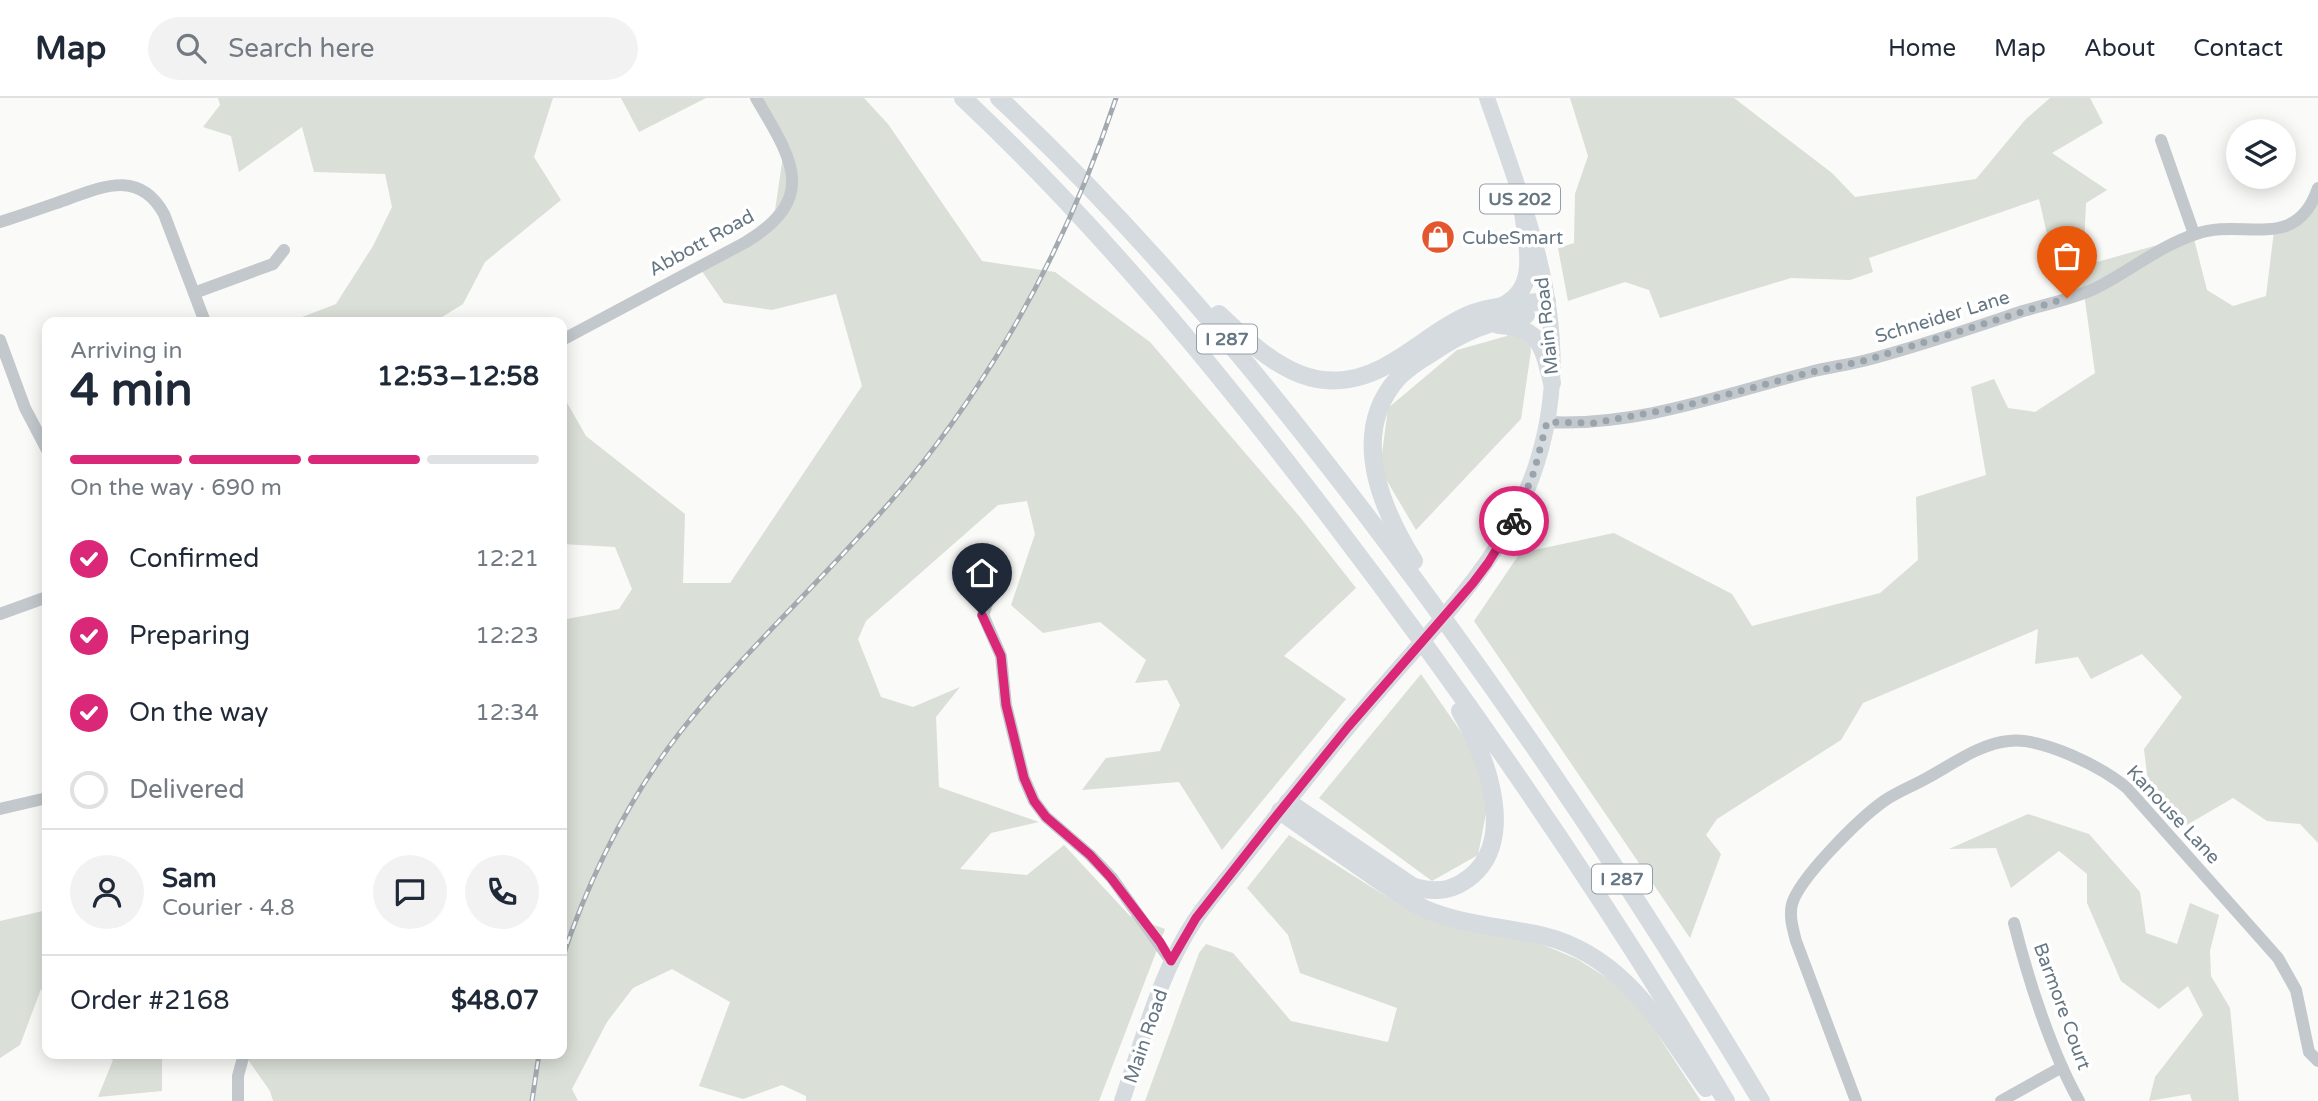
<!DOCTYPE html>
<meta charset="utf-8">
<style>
:root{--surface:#fff;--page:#f2f2f3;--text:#1f2937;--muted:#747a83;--line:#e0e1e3;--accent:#db2777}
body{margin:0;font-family:"Varela Round",sans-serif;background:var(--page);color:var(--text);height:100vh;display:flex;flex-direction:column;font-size:26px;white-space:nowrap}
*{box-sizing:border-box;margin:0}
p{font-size:23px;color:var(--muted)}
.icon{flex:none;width:38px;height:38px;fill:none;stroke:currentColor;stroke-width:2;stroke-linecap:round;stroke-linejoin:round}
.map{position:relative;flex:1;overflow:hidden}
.details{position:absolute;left:42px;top:219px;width:525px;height:742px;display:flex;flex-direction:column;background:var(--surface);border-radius:14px;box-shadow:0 4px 18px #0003}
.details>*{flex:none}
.buttons{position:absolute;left:2226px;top:21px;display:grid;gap:14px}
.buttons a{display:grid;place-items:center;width:70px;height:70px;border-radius:50%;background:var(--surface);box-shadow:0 4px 18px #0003;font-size:35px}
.pin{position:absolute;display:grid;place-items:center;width:60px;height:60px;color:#fff;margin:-72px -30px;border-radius:50% 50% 50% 0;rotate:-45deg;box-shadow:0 0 7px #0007}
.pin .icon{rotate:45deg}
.courier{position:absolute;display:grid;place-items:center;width:70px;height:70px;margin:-35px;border:5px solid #db2777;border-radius:50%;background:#fff;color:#222;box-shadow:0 2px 9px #0007}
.summary em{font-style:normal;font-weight:700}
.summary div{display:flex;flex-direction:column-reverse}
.summary{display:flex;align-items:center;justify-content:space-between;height:119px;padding:0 28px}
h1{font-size:46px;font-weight:700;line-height:52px}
.bar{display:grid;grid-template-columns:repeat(4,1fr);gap:10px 7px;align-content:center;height:84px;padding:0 28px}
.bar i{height:9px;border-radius:5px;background:var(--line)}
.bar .on{background:var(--accent)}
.bar p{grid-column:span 4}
.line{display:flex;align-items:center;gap:18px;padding:0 28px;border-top:2px solid var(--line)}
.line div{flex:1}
.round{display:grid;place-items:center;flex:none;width:74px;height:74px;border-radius:37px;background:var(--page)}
ol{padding:0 28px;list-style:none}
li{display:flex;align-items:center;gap:21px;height:77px}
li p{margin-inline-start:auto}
li .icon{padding:7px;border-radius:50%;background:var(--accent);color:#fff;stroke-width:4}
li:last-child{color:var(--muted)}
li i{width:38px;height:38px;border:4px solid var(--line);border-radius:50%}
header{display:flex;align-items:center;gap:42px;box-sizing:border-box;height:98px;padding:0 35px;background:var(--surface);border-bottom:2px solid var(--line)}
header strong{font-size:33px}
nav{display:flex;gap:38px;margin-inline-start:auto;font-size:24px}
.search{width:490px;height:63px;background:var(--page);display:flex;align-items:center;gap:18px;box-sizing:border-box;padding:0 24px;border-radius:38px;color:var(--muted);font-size:26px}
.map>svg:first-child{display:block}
.green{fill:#dadfd7}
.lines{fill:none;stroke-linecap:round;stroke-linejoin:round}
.minor{stroke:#c3c8cc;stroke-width:12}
.major{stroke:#d6dbdf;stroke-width:16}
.highway{stroke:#d6dbdf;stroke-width:18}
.rail-casing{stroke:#a2aab0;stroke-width:5}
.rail{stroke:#fff;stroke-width:2.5;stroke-dasharray:8;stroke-linecap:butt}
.done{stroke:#99a4ac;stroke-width:7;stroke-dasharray:0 12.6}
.route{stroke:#db2777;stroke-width:9}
.labels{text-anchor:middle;stroke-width:7;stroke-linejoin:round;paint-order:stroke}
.shield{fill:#fff;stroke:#939fa8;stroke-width:2}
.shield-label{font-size:18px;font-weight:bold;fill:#657683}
.poi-label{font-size:19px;fill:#657683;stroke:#fff;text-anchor:start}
.street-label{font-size:19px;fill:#657683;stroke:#fff}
</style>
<header>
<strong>Map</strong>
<div class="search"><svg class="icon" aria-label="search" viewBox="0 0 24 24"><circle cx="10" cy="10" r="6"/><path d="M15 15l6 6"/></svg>Search here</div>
<nav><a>Home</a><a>Map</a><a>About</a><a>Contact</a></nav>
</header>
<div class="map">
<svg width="2318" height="1003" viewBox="0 0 2318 1003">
<rect width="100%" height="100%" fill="#fafaf8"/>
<g class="green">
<path d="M218 0H553L534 59 561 102 485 164 463 206 434 224H289L336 206 373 148 392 109 385 76 314 74 302 29 239 74 231 38 203 29 220 7Z"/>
<path d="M621 0H706L639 34Z"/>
<path d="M762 0H864L888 26 982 163 1055 174 1150 244 1300 419 1356 490 1284 558 1346 601 1222 752 1179 684 1082 692 1106 660 1160 653 1180 607 1167 582 1135 585 1146 562 1100 524 1043 535 1011 507 1035 436 1027 403 998 407 866 523 858 541 881 599 913 609 960 589 936 619 939 689 1039 724 991 735 960 771 1027 777 1064 747 1130 818 1165 831 1099 1003H806V998L782 987 743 1001 699 988 730 904 672 871 633 890 607 924 572 991 578 1003H273L270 993 244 956H562V522L619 511 632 491 615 449 562 446V296L586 338 685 416 683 485H730L862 288 836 196 772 212 724 205 699 169 773 126 784 51Z"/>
<path d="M1570 0H1734L1832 75 1855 99 1976 81 2025 22 2050 0H2090L2103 25 2052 55 2107 92 2086 105 2083 168 2193 137 2207 192 2233 208 2266 198 2274 133 2296 127 2318 91V745L2300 726 2267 723 2233 700 2185 728 2149 693 2144 651 2182 599 2142 556 2091 581 2078 559 2035 566 2038 531 1863 605 1841 642 1717 721 1706 737 1721 756 1690 840 1474 523 1520 455 1614 435 1732 496 1752 528 1880 495 1918 462 1916 399 1986 377 1971 289 1994 281 2008 310 2035 314 2095 275 2084 195 2058 184 2039 101 1869 160 1873 174 1850 182 1791 180 1660 220 1649 192 1625 184 1568 203 1558 150 1574 145 1575 96 1588 58Z"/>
<path d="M1524 194 1531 253 1521 321 1416 432 1380 371 1388 310 1457 252 1507 238Z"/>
<path d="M1421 576 1474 653 1488 705 1478 757 1432 783 1319 700Z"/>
<path d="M2028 716 2089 736 2140 794 2146 835 2177 846 2190 805 2219 817 2210 853 2211 878 2230 910 2239 1003H2192L2190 996 2149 1003 2155 979 2203 917 2188 888 2159 911 2121 883 2087 805V776L2059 753 2011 790 1996 750 1949 751Z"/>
<path d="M1289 737 1403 809 1541 846 1577 861 1612 883 1637 905 1701 1003H1145L1199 855 1206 846 1233 855 1291 923 1388 944 1397 910 1300 875 1288 837 1247 790Z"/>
<path d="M47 812V899L41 891 20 947 0 960V823Z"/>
<path d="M97 956H162V993L98 999 113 962Z"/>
</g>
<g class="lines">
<g class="minor">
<path d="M2161 42 2194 136"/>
<path d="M0 124C23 117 45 109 68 101 104 88 140 72 164 116L205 224"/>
<path d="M194 195 273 166 284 152"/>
<path d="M0 242 25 310 47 352"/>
<path d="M562 242 746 144C820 99 791 60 756 0"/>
<path d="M1547 324C1637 329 1724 296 1810 274 1829 269 1848 267 1867 262 1920 248 1972 230 2023 213 2047 206 2072 201 2094 191 2129 174 2159 148 2196 136 2242 119 2296 156 2318 90"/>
<path d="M999 471 983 517 1001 558 1006 607 1024 680 1034 703 1046 719 1090 757 1112 780 1171 863"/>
<path d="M0 516 47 499"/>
<path d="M0 711 47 700"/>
<path d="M2014 825C2028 881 2051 953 2079 1003"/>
<path d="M238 1003V978L244 956"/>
<path d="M1856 1003 1796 843C1793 831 1789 819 1792 806 1800 779 1860 720 1884 703 1897 694 1913 688 1927 680 1951 667 1981 645 2009 643 2042 639 2102 669 2127 690L2278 860 2296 892 2309 954 2318 963"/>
<path d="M2001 1003 2062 969"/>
</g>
<path class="major" d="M1122 1003C1143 942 1159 876 1195 822 1210 800 1228 780 1244 759 1288 703 1332 647 1379 593 1463 495 1543 423 1552 284 1558 187 1518 90 1487 0"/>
<g class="highway">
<path d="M963 0C1101 130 1220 275 1334 425 1475 610 1607 803 1726 1003"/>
<path d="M999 0C1140 132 1263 280 1379 434 1517 616 1644 807 1761 1003"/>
<path d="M1504 207C1542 188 1525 140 1522 106"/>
<path d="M1219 216C1273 268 1322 309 1396 262 1421 247 1445 226 1473 215 1496 207 1522 206 1547 203"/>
<path d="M1498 227C1540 229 1543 248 1552 285"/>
<path d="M1414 463C1381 410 1349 335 1398 280 1408 270 1420 262 1432 255 1462 234 1490 223 1526 217"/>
<path d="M1288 704 1412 788C1429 794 1448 794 1463 784 1522 748 1486 658 1460 613"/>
<path d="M1280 713C1309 734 1338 754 1367 774 1386 787 1404 801 1425 811 1462 827 1505 829 1544 838 1624 858 1661 927 1706 990"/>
</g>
<g class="rail-casing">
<g id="rail">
<path d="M562 861C589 780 628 701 681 633 751 545 836 470 908 383 1000 270 1070 139 1116 0"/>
<path d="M532 1003 539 956"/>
</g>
</g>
<use href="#rail" class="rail"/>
</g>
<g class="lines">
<path class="done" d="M1514 423 1534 374 1547 324 1594 325 1676 310 1812 274 1867 262 2067 200"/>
<path class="route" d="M982 517 1001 558 1006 607 1024 680 1034 703 1046 719 1090 757 1111 780 1160 844 1171 863 1196 820 1269 727 1348 629 1473 485 1488 465 1514 423"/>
</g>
<defs>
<g id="shop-disc" transform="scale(1.75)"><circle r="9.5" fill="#e4572e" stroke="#fff"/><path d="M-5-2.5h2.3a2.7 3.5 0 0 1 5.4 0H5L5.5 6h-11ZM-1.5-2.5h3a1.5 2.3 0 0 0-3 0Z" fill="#fff"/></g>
</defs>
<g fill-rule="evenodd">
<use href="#shop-disc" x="1438" y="139"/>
</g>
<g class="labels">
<g class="shield">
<rect x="1480" y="86.5" width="80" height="29" rx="5"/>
<rect x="1197" y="226.5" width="60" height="29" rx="5"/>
<rect x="1592" y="766.5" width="60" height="29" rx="5"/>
</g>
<g class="shield-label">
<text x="1520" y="107">US 202</text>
<text x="1227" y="247">I 287</text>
<text x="1622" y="787">I 287</text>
</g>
<g class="poi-label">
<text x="1462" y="146">CubeSmart</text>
</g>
<g class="street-label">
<text transform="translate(701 144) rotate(-29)" y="7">Abbott Road</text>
<text transform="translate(1942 218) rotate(-17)" y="7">Schneider Lane</text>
<text transform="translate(1546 228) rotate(-96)" y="7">Main Road</text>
<text transform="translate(2174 716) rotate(47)" y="7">Kanouse Lane</text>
<text transform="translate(2063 908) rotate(70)" y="7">Barmore Court</text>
<text transform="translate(1145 938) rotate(-71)" y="7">Main Road</text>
</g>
</g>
</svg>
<div class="buttons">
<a><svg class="icon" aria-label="layers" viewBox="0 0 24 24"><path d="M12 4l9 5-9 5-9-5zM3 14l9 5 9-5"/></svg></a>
</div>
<div class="pin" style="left:2067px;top:200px;background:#ea580c"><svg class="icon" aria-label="bag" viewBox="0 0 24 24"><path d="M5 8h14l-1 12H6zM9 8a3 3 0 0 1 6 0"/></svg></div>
<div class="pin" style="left:982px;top:517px;background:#1f2937"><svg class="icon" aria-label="home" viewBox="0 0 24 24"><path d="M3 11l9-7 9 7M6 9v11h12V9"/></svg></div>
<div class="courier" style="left:1514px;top:423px"><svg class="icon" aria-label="bike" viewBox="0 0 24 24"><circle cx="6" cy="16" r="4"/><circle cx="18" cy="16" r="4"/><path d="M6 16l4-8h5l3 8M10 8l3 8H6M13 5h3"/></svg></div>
<section class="details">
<div class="summary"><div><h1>4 min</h1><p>Arriving in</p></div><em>12:53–12:58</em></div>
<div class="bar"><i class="on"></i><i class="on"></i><i class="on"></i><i></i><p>On the way · 690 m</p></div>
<ol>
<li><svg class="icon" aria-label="check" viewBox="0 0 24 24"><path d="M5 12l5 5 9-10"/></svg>Confirmed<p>12:21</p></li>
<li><svg class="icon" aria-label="check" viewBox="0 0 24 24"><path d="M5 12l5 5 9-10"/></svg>Preparing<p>12:23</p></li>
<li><svg class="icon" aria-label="check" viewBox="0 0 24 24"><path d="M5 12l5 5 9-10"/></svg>On the way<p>12:34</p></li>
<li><i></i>Delivered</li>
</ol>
<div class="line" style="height:126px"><a class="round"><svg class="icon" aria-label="person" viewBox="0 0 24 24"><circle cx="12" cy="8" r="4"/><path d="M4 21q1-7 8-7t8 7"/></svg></a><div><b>Sam</b><p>Courier · 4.8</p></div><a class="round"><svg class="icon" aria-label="chat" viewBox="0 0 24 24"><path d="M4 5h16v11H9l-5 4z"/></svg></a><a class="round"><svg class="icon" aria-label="phone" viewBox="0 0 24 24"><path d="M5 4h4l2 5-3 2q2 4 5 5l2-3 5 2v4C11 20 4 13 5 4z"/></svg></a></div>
<div class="line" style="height:91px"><div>Order #2168</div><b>$48.07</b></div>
</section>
</div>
